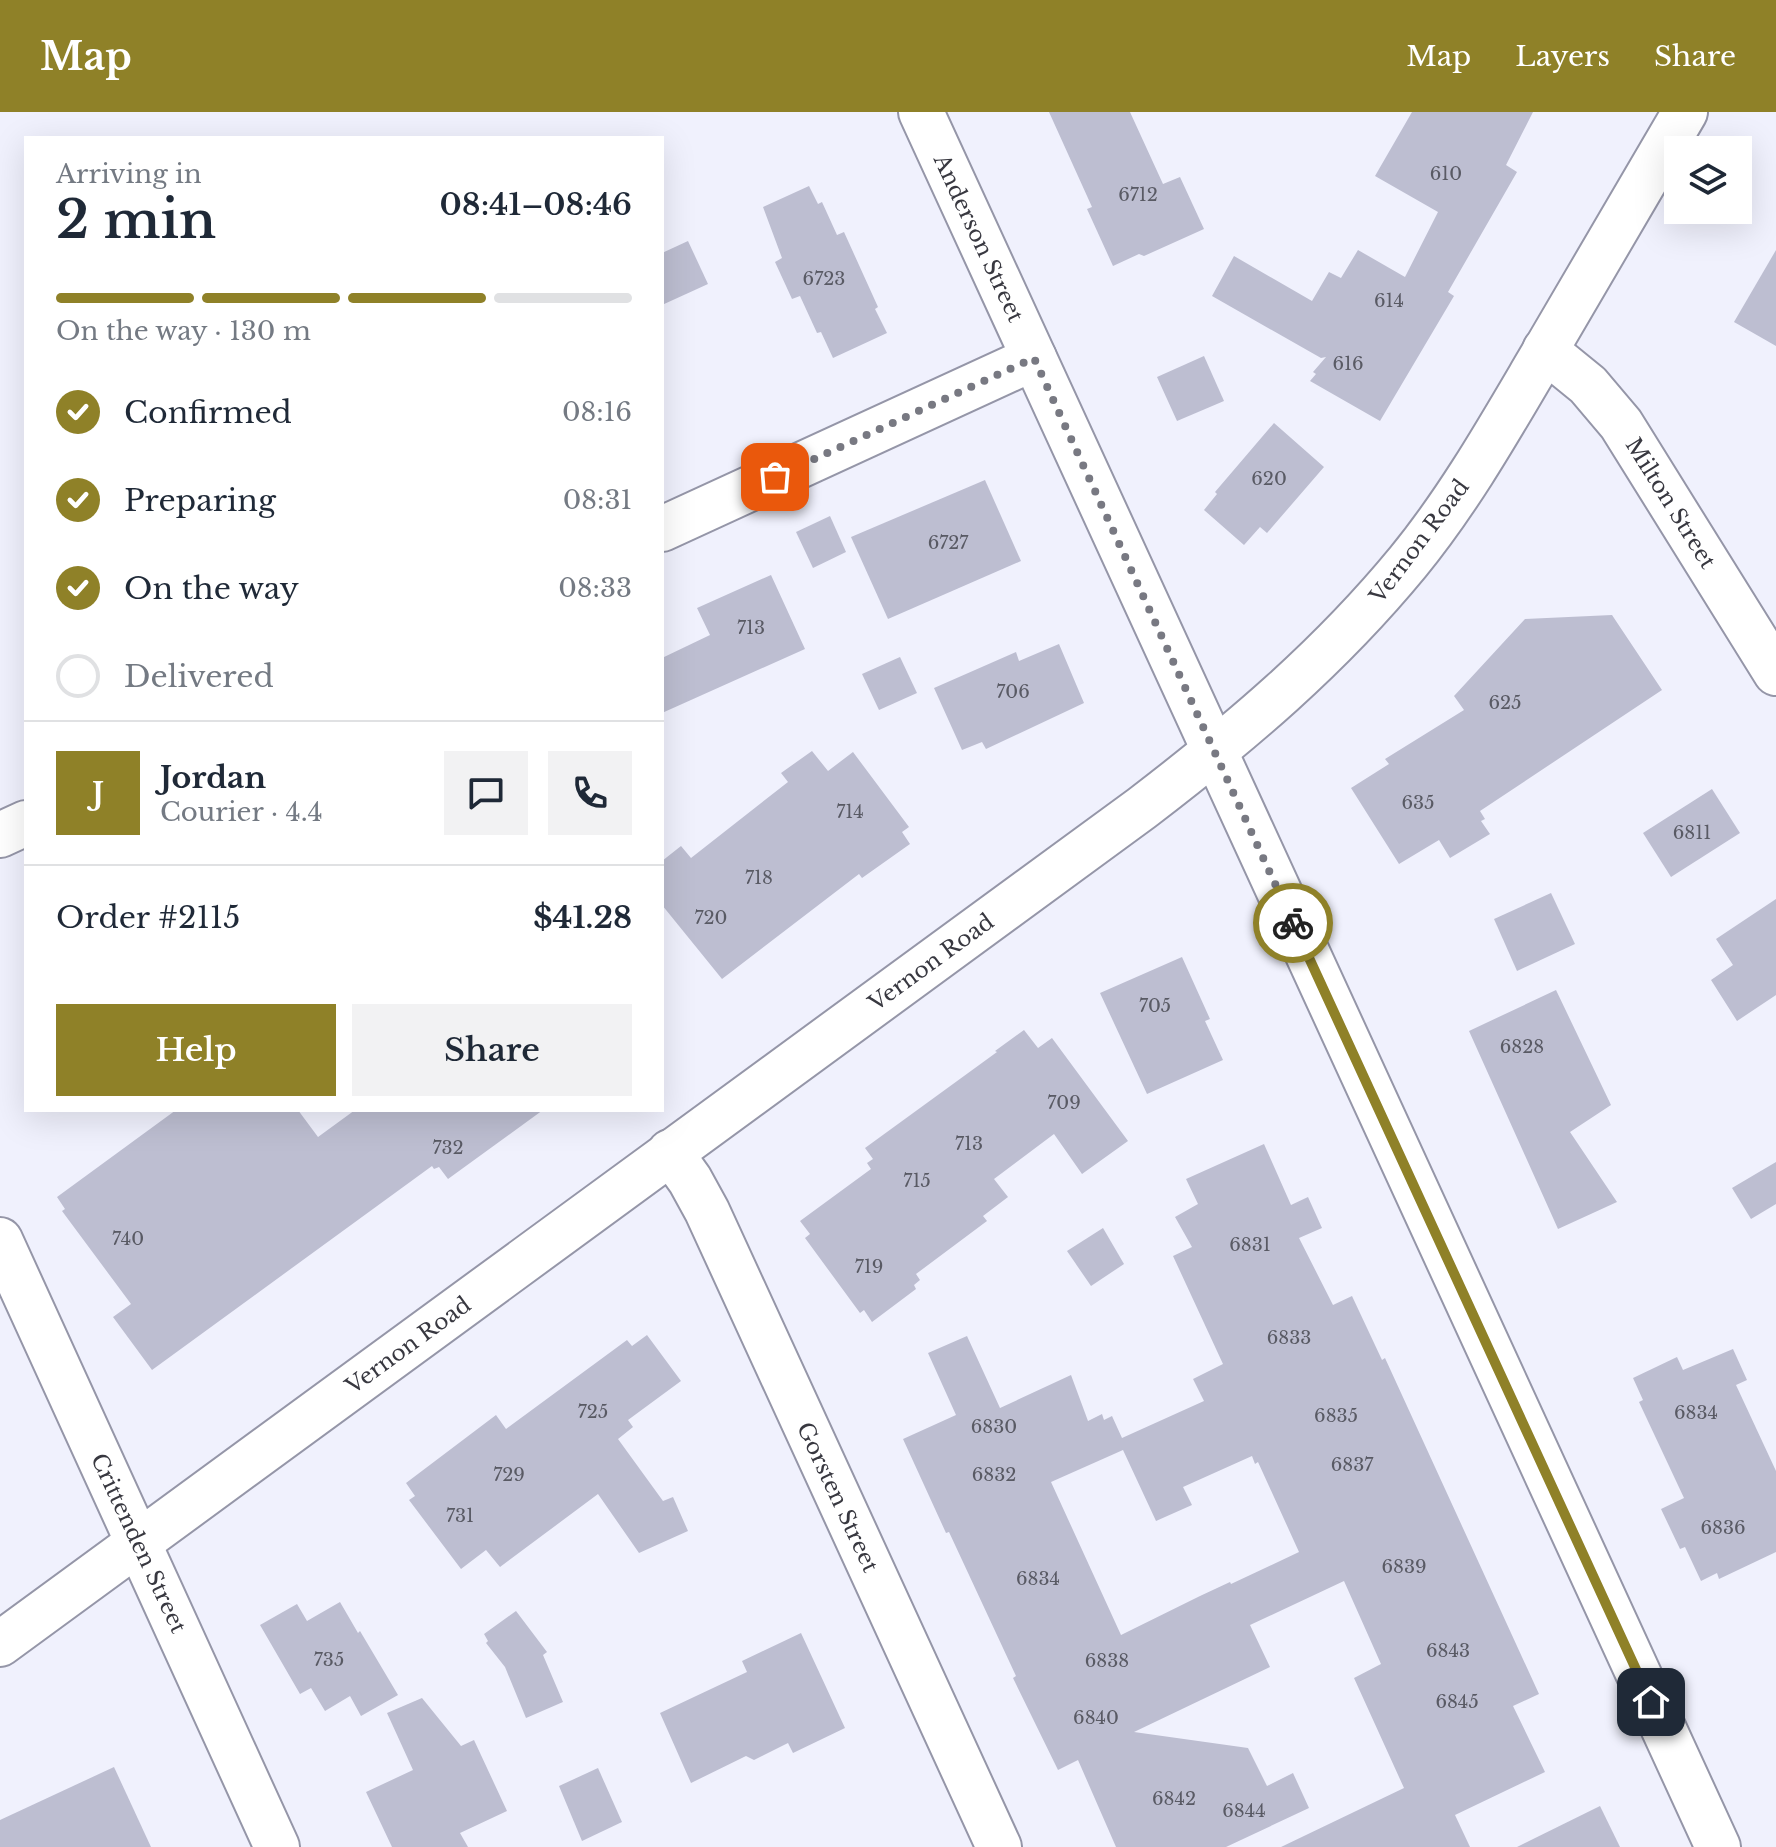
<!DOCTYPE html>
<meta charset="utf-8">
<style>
:root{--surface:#fff;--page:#f2f2f3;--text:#1f2937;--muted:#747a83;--line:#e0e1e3;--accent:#8f8128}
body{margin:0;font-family:"Libre Baskerville",serif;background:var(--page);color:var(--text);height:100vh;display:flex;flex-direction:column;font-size:30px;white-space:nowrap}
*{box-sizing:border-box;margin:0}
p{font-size:26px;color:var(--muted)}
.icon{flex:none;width:44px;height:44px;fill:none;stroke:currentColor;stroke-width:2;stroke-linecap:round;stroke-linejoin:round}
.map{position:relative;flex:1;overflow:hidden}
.panel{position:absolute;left:24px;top:24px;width:640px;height:976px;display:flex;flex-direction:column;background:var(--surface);border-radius:0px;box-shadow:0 8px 32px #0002}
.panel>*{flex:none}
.fabs{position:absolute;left:1664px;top:24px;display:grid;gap:16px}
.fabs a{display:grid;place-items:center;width:88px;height:88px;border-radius:0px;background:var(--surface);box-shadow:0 8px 32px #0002;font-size:40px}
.pin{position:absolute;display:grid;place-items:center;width:68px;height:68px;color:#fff;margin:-34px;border-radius:16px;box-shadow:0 4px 12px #0006}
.courier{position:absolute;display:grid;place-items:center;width:80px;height:80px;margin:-40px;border:6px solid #8f8128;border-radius:50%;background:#fff;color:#222;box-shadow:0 2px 10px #0007}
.headline em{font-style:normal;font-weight:600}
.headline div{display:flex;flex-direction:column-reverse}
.headline{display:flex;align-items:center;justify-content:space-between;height:136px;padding:0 32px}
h1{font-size:52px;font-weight:600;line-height:60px}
.bar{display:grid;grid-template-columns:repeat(4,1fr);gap:12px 8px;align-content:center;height:96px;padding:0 32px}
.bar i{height:10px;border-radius:6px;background:var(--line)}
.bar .active{background:var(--accent)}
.bar p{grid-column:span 4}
.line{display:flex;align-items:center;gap:20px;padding:0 32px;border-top:2px solid var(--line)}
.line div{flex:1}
.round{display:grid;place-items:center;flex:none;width:84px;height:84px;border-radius:0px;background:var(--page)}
ol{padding:0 32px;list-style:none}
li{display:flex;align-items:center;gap:24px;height:88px}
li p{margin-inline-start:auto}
li .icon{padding:8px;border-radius:50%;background:var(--accent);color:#fff;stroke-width:4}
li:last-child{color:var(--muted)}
li i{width:44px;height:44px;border:4px solid var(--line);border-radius:50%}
.action{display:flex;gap:16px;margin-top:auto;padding:16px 32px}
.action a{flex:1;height:92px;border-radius:0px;background:var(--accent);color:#fff;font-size:32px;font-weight:600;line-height:92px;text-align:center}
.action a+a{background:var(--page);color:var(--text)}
header{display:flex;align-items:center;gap:48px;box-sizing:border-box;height:112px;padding:0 40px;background:var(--accent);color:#fff}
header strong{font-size:38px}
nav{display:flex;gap:44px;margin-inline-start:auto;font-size:28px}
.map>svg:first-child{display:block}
.building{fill:#bdbed1;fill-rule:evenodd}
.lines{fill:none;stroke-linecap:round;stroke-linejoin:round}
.minor-casing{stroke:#9596a8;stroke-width:48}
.minor{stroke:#fff;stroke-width:44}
.done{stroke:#787982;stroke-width:8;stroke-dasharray:0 14.4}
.route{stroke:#8f8128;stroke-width:10}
.labels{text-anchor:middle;stroke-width:6;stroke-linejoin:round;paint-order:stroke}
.number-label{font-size:18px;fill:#595a64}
.street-label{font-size:22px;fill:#383840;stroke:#fff}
</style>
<header>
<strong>Map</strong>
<nav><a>Map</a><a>Layers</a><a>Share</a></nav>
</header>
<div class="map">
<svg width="1776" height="1735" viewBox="0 0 1776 1735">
<rect width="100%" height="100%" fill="#f0f1fd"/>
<g class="building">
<path d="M1049 0H1130L1163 72 1180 65 1204 117 1144 144 1139 142 1113 154 1087 97 1092 95Z"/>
<path d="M1412 0H1533L1506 53 1517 60 1448 180 1454 184 1380 309 1310 269 1316 262 1313 260 1326 245 1321 246 1212 184 1234 144 1312 189 1329 160 1341 166 1358 138 1405 165 1438 100 1375 64Z"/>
<path d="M809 74 818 92 822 90 837 123 844 120 878 195 875 197 887 221 833 246 821 220 817 221 800 184 792 187 775 150 782 146 763 95Z"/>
<path d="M688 129 708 172 662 193V141Z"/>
<path d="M1776 138V234L1734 210Z"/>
<path d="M1204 244 1224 289 1177 309 1157 265Z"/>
<path d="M1274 311 1324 355 1267 421 1260 415 1244 433 1204 398 1217 382 1215 380Z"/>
<path d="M985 368 1021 449 888 507 851 425Z"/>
<path d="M830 404 846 440 813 456 796 420Z"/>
<path d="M771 463 805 537 662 601V546L710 523 697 496Z"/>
<path d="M1612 503 1662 578 1480 699 1485 707 1481 709 1490 722 1450 746 1439 728 1399 752 1351 676 1389 652 1385 647 1464 598 1454 584 1525 507Z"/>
<path d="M1059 532 1084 591 986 637 982 630 962 638 934 576 1016 540 1019 549Z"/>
<path d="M900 545 917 581 879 598 862 562Z"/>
<path d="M812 639 828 659 853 640 909 715 902 720 910 732 862 766 859 762 722 867 662 793V749L681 734 691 746 788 670 781 661Z"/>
<path d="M1712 677 1740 721 1671 765 1643 721Z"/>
<path d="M1551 781 1575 832 1517 859 1494 807Z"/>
<path d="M1776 787V883L1737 909 1711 868 1733 853 1716 827Z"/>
<path d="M1182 845 1210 907 1205 909 1223 948 1147 982 1100 881Z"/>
<path d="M1556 878 1611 993 1570 1020 1617 1090 1558 1117 1469 919Z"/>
<path d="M1024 918 1038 936 1052 926 1128 1029 1082 1062 1054 1022 994 1067 1008 1085 983 1104 987 1109 916 1162 920 1168 914 1173 916 1177 872 1210 864 1198 860 1201 805 1126 810 1122 800 1109 871 1057 867 1051 873 1047 865 1036 997 940 995 939Z"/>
<path d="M176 998H298L318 1025 355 998H543L448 1067 439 1055 434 1057 432 1054 152 1258 113 1205 131 1192 62 1099 65 1097 57 1085Z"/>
<path d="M1264 1032 1291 1093 1308 1085 1322 1116 1299 1126 1333 1193 1352 1184 1382 1248 1385 1246 1539 1582 1513 1594 1545 1660 1455 1703 1470 1735H1281L1404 1676 1354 1566 1381 1552 1344 1469 1250 1513 1270 1555 1134 1620 1248 1636 1267 1674 1293 1661 1309 1696 1226 1735H1116L1078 1648 1058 1658 1013 1566 1016 1564 949 1420 946 1421 903 1327 956 1303 928 1241 967 1224 1000 1296 1071 1263 1088 1309 1102 1302 1104 1308 1112 1304 1122 1326 1204 1289 1193 1267 1223 1252 1173 1144 1192 1135 1175 1105 1198 1092 1186 1067ZM1123 1338 1156 1409 1192 1393 1183 1375 1252 1344 1255 1352 1258 1350 1299 1440 1231 1472 1230 1470 1200 1484 1121 1523 1051 1370Z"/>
<path d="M1776 1050V1092L1751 1107 1732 1076Z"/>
<path d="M1103 1116 1124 1152 1091 1174 1067 1139Z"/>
<path d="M647 1223 681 1269 628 1308 633 1315 618 1327 663 1389 673 1385 688 1419 639 1441 598 1382 500 1455 486 1438 461 1457 409 1388 415 1384 406 1371 496 1303 506 1317 627 1228 632 1234Z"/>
<path d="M1733 1237 1747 1268 1736 1273 1776 1359V1440L1719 1467 1717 1461 1701 1469 1685 1435 1680 1437 1661 1397 1684 1386 1639 1290 1643 1288 1633 1266 1677 1245 1683 1258Z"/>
<path d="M340 1490 358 1521 360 1519 398 1583 361 1604 350 1584 325 1599 311 1576 300 1582 260 1513 297 1492 307 1509Z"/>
<path d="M516 1499 547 1540 543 1543 563 1590 526 1606 505 1555 486 1531 488 1529 484 1522Z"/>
<path d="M801 1521 845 1616 793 1641 788 1631 754 1648 746 1644 691 1671 660 1601 747 1560 742 1549Z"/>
<path d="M422 1586 461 1634 474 1628 507 1699 460 1721 468 1735H392L366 1680 413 1658 387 1601Z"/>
<path d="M114 1655 151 1735H0V1708Z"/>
<path d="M598 1656 622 1710 582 1729 559 1674Z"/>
<path d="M1600 1694 1620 1735H1517Z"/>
</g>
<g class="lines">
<g class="minor-casing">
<g id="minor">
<path d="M921 0 1718 1735"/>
<path d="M1545 238 1588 273 1621 312 1776 561"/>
<path d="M662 417 1034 246"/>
<path d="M0 723 26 711"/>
<path d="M670 1040 690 1068 707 1099 999 1735"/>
<path d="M0 1128 277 1735"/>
<path d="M0 1532 1142 696C1240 621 1329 546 1408 450 1458 389 1498 319 1538 251 1587 168 1636 84 1685 0"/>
</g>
</g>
<use href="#minor" class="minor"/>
</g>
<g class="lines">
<path class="done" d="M775 365 1034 246 1293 811"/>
<path class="route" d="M1293 811 1651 1590"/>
</g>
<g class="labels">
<g class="number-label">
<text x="1446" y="68">610</text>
<text x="1138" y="89">6712</text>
<text x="824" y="173">6723</text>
<text x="1389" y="195">614</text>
<text x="1348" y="258">616</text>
<text x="1269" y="373">620</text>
<text x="948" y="437">6727</text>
<text x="751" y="522">713</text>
<text x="1013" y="586">706</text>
<text x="1505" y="597">625</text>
<text x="1418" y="697">635</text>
<text x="850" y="706">714</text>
<text x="1692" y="727">6811</text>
<text x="759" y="772">718</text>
<text x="711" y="812">720</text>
<text x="1155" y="900">705</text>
<text x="1522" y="941">6828</text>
<text x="1064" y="997">709</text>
<text x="969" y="1038">713</text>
<text x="448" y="1042">732</text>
<text x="917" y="1075">715</text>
<text x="128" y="1133">740</text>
<text x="1250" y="1139">6831</text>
<text x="869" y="1161">719</text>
<text x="1289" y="1232">6833</text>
<text x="593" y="1306">725</text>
<text x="1696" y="1307">6834</text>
<text x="1336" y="1310">6835</text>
<text x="994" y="1321">6830</text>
<text x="1352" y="1359">6837</text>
<text x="509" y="1369">729</text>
<text x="994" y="1369">6832</text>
<text x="460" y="1410">731</text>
<text x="1723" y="1422">6836</text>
<text x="1404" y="1461">6839</text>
<text x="1038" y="1473">6834</text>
<text x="1448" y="1545">6843</text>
<text x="329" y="1554">735</text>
<text x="1107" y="1555">6838</text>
<text x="1457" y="1596">6845</text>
<text x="1096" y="1612">6840</text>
<text x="1174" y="1693">6842</text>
<text x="1244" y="1705">6844</text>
</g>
<g class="street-label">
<text transform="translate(979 126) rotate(65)" y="8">Anderson Street</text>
<text transform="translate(1671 391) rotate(58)" y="8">Milton Street</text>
<text transform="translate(1419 429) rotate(-53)" y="8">Vernon Road</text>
<text transform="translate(931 850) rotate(-36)" y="8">Vernon Road</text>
<text transform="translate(408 1233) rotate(-36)" y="8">Vernon Road</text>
<text transform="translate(838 1385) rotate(65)" y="8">Gorsten Street</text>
<text transform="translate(139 1431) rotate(65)" y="8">Crittenden Street</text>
</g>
</g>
</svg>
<div class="fabs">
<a><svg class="icon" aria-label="layers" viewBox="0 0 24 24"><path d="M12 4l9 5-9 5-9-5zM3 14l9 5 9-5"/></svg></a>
</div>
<div class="pin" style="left:775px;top:365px;background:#ea580c"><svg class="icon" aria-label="bag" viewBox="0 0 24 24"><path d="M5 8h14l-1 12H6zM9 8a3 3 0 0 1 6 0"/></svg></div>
<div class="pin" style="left:1651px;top:1590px;background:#1f2937"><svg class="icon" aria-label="home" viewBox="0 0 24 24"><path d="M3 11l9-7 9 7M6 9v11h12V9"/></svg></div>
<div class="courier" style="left:1293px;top:811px"><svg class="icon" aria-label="bike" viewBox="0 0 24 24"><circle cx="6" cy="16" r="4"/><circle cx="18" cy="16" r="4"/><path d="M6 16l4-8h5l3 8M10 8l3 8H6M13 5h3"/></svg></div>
<section class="panel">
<div class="headline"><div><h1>2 min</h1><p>Arriving in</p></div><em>08:41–08:46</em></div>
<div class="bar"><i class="active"></i><i class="active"></i><i class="active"></i><i></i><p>On the way · 130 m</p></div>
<ol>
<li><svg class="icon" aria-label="check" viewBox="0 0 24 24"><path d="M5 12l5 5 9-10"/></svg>Confirmed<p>08:16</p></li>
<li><svg class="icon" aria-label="check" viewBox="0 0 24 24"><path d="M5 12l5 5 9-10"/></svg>Preparing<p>08:31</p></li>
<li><svg class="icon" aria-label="check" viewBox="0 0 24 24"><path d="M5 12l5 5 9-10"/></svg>On the way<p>08:33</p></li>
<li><i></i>Delivered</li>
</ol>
<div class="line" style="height:144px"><b class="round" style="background:var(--accent);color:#fff">J</b><div><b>Jordan</b><p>Courier · 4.4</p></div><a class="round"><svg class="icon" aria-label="chat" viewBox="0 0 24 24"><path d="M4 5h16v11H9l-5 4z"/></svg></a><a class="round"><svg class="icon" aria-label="phone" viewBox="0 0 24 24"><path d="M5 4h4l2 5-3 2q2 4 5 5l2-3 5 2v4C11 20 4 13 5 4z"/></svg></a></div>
<div class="line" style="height:104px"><div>Order #2115</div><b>$41.28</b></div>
<div class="action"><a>Help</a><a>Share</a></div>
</section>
</div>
